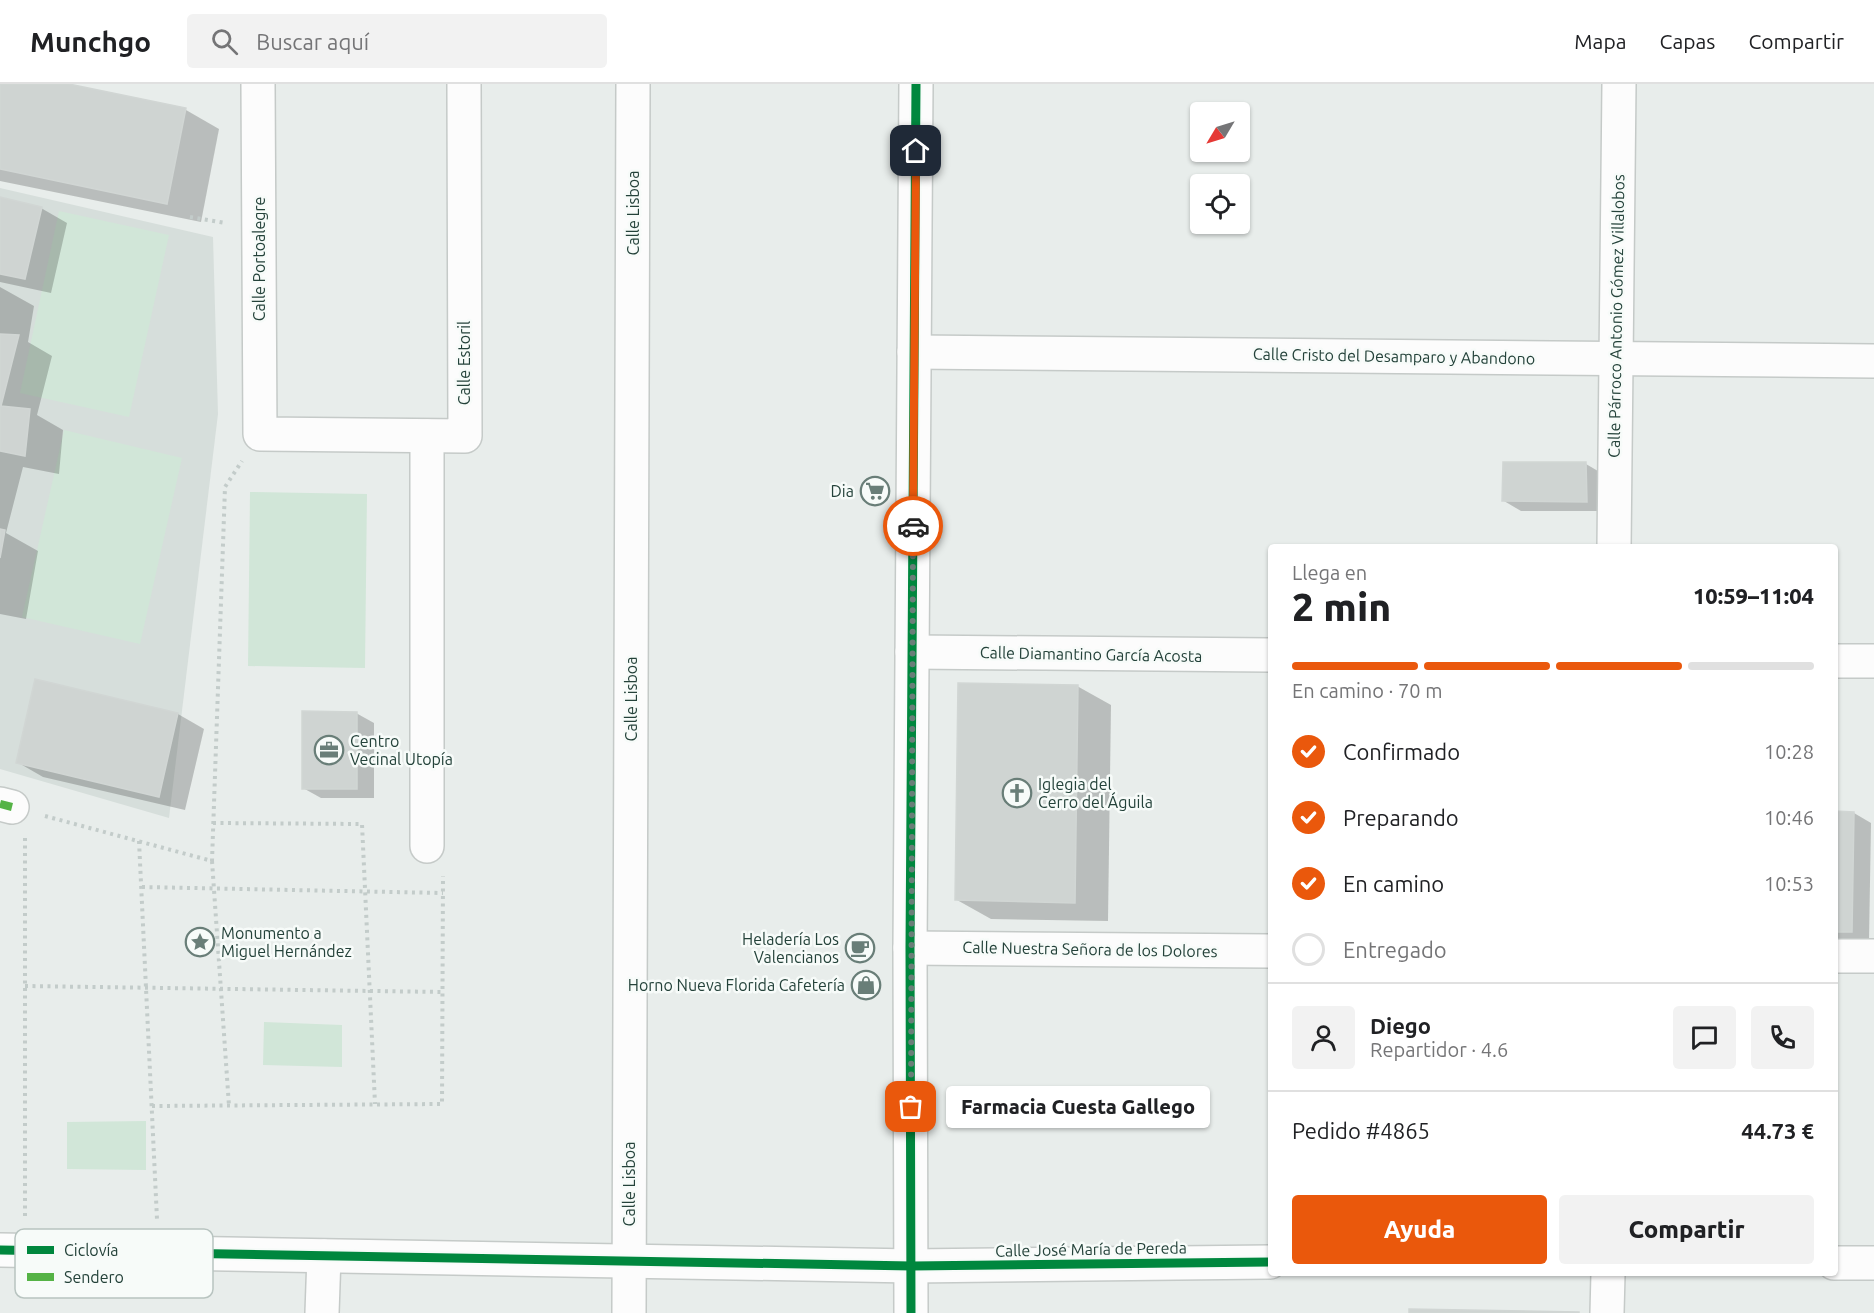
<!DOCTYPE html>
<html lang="es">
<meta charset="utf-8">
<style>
:root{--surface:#fff;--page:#f2f2f2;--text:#202124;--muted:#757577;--line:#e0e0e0;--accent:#ea580c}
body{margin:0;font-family:Ubuntu,sans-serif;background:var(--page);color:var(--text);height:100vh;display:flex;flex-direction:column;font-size:22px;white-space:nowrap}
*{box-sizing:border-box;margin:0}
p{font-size:20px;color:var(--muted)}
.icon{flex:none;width:33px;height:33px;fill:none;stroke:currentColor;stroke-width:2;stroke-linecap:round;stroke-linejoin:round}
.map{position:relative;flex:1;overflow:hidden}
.drawer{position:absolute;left:1268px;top:460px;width:570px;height:732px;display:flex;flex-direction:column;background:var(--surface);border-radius:6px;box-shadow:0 2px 4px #0004}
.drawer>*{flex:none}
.needle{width:39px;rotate:232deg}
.fabs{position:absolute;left:1190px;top:18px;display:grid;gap:12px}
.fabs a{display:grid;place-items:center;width:60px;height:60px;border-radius:6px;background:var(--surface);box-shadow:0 2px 4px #0004;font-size:30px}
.pin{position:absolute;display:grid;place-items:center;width:51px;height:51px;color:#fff;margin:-26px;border-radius:12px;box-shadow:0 3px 9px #0006}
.courier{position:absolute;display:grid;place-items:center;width:60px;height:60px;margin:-30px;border:4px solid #ea580c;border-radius:50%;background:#fff;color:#222;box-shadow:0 2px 8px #0007}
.bubble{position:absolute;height:42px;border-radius:6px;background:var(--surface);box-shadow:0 2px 4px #0004;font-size:20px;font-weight:800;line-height:42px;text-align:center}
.head em{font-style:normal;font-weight:800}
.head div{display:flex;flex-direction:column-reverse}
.head{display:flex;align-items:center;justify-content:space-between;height:102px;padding:0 24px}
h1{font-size:39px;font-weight:800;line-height:45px}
.bar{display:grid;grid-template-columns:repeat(4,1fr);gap:9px 6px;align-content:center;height:72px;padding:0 24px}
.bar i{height:8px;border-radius:4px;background:var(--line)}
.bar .current{background:var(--accent)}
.bar p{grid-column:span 4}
.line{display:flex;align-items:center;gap:15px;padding:0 24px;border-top:2px solid var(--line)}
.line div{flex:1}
.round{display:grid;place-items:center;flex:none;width:63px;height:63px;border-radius:6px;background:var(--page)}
ol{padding:0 24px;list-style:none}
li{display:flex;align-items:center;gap:18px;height:66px}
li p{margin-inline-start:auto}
li .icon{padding:6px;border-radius:50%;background:var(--accent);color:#fff;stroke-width:4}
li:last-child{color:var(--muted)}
li i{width:33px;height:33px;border:3px solid var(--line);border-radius:50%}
.button{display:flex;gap:12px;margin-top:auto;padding:12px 24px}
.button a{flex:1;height:69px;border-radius:6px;background:var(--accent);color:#fff;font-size:24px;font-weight:800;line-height:69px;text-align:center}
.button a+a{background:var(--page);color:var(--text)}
header{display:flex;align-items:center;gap:36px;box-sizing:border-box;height:84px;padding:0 30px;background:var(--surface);border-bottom:2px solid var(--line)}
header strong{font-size:28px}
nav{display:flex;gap:33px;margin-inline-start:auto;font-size:21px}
.search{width:420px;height:54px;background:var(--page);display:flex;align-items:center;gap:15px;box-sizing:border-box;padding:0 21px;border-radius:6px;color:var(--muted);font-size:22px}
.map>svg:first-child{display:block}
.built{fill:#d6dedb}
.green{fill:#d1e6d8}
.shadow{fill:#0003}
.building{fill:#cfd4d2;stroke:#d1d6d4;stroke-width:1.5}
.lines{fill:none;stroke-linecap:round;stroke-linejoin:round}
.minor-casing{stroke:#c5cac8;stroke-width:36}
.path{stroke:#c3ccca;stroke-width:4;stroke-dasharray:3 4.5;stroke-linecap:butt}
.minor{stroke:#fcfcfc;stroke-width:33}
.quiet{stroke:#55b346;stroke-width:8;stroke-dasharray:15 8;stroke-linecap:butt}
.cycleway-casing{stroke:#f7fbf9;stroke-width:13}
.cycleway{stroke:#00873e;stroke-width:9}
.done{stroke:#697e78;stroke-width:6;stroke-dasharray:0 10.8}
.route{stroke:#ea580c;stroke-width:8}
.labels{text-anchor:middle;stroke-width:5;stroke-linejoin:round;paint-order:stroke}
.street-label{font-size:16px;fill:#24423a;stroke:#f7fbf9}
.poi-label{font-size:16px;fill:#24423a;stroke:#f7fbf9;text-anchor:end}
.key{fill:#f7fbf9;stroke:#b8c4c0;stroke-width:1.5}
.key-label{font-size:16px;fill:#24423a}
</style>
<header>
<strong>Munchgo</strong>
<div class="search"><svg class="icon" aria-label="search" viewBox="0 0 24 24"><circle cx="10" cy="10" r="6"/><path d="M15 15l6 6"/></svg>Buscar aquí</div>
<nav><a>Mapa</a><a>Capas</a><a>Compartir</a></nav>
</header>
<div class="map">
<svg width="1874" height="1229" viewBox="0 0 1874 1229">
<rect width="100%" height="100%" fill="#e8edeb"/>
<path class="built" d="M0 104 213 153 218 330 169 734 0 685Z"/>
<g class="green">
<path d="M59 127 169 151 129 333 20 309Z"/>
<path d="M64 346 182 374 140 560 22 533Z"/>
<path d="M250 408 367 410 365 584 248 582Z"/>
<path d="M264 938 342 941V983L263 981Z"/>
<path d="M146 1037V1086L67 1085V1038Z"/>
</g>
<g class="shadow">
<path d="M0 0H61L186 26 219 45 201 138 0 97Z"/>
<path d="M0 114 41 124 67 139 51 209 0 198Z"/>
<path d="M0 203 34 222 28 258 52 272 37 331 63 346 59 390 23 383 6 449 38 467 26 535 0 530Z"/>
<path d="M1586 380 1603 390 1604 427H1521L1504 417Z"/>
<path d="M1077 602 1111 621 1108 837 991 835 957 816Z"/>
<path d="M356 629 374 639V714H321L303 704Z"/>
<path d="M178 630 204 645 185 726 43 693 17 678Z"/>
<path d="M1834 728 1854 729 1871 739 1869 857H1834Z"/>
</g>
<g class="building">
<path d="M0 0H69L186 24 167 120 0 85Z"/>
<path d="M0 113 42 123 25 195 0 190Z"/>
<path d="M0 250 19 251 1 322 30 325 25 372 0 367Z"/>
<path d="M1503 378H1586L1587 418 1502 417Z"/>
<path d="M0 445 5 446 0 474Z"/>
<path d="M35 595 178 629 159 713 16 679Z"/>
<path d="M958 599 1078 601 1075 819 955 816Z"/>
<path d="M302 627 357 628V705H302Z"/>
<path d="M1834 727 1854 728 1852 848H1834Z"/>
<path d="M1409 1225 1579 1228V1229H1409Z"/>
</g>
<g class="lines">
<g class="minor-casing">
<g id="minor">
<path d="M258 0 260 350 465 352 464 0"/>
<path d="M914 268 1874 277"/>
<path d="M427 352V762"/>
<path d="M1614 464 1619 0"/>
<path d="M912 568 1270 571"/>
<path d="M1834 577H1874"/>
<path d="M0 720 12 723"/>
<path d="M910 864 1270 867"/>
<path d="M1834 872H1874"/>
<path d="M0 1166 912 1182 1270 1178"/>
<path d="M1834 1179H1874"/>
<path d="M322 1229 324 1172"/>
<path d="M629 1229 633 0"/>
<path d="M911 1229 910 864 916 0"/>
<path d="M1607 1229 1608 1190"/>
</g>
</g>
<g class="path">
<path d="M190 133 225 139"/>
<path d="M45 732 212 777 225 403 242 377"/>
<path d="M213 739 362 740 375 1020"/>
<path d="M139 757 157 1135"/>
<path d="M212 777 229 1022"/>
<path d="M142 803 443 809"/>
<path d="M25 902 443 908"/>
<path d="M152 1022 442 1020 443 792"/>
<path d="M25 1132V753"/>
</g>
<use href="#minor" class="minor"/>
<path class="quiet" d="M0 720 12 723"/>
<g class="cycleway-casing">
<g id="cycleway">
<path d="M0 1166 912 1182 1270 1178"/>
<path d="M911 1229 910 864 916 0"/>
</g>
</g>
<use href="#cycleway" class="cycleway"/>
</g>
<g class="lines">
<path class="done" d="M911 1023 913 442"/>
<path class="route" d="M913 442 916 67"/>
</g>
<defs>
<g id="supermarket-ring" transform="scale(1.5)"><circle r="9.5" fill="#f7fbf9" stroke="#697e78" stroke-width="1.5"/><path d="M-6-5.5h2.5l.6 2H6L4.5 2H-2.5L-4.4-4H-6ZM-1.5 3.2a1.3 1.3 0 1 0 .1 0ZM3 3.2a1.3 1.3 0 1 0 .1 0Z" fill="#697e78"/></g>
<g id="office-ring" transform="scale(1.5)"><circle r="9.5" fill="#f7fbf9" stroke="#697e78" stroke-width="1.5"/><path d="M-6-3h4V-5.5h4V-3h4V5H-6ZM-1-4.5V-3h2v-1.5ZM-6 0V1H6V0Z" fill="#697e78"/></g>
<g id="church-ring" transform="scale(1.5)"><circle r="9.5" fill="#f7fbf9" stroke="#697e78" stroke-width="1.5"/><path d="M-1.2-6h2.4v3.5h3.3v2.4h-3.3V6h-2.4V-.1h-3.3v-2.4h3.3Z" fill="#697e78"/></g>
<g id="sight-ring" transform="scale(1.5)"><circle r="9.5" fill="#f7fbf9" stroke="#697e78" stroke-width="1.5"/><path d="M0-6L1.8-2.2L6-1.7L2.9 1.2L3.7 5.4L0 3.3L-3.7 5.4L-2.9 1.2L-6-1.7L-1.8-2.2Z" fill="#697e78"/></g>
<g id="cafe-ring" transform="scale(1.5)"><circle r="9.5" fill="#f7fbf9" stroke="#697e78" stroke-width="1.5"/><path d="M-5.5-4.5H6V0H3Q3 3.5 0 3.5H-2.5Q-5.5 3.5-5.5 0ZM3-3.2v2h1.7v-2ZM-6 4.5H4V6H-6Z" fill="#697e78"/></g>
<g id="shop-ring" transform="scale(1.5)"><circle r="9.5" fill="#f7fbf9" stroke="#697e78" stroke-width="1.5"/><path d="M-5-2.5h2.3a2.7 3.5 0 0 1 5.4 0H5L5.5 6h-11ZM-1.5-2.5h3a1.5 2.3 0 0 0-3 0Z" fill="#697e78"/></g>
</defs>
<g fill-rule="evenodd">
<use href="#supermarket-ring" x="875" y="407"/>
<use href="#office-ring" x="329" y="666"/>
<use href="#church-ring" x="1017" y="709"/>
<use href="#sight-ring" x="200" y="858"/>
<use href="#cafe-ring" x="860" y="864"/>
<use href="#shop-ring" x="866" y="901"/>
</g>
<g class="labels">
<g class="street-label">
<text transform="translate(633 129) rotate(-90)" y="6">Calle Lisboa</text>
<text transform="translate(259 175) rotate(-90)" y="6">Calle Portoalegre</text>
<text transform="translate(1616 232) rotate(-89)" y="6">Calle Párroco Antonio Gómez Villalobos</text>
<text transform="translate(1394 272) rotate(1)" y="6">Calle Cristo del Desamparo y Abandono</text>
<text transform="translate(464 279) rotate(-90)" y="6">Calle Estoril</text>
<text transform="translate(1091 570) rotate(1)" y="6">Calle Diamantino García Acosta</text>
<text transform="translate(631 615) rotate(-90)" y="6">Calle Lisboa</text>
<text transform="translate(1090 865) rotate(1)" y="6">Calle Nuestra Señora de los Dolores</text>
<text transform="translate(629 1100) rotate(-90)" y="6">Calle Lisboa</text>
<text transform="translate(1091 1165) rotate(-1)" y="6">Calle José María de Pereda</text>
</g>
<g class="poi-label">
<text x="854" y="413">Dia</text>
<text x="350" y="663" text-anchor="start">Centro<tspan x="350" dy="18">Vecinal Utopía</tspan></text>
<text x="1038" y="706" text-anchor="start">Iglegia del<tspan x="1038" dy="18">Cerro del Águila</tspan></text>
<text x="221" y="855" text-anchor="start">Monumento a<tspan x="221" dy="18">Miguel Hernández</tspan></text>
<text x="839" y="861">Heladería Los<tspan x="839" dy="18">Valencianos</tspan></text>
<text x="845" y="907">Horno Nueva Florida Cafetería</text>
</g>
</g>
<rect x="15" y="1145" width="198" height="69" rx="9" class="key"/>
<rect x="27" y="1162" width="27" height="8" fill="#00873e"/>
<rect x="27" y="1189" width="27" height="8" fill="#55b346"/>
<g class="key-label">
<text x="64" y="1172">Ciclovía</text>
<text x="64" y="1199">Sendero</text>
</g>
</svg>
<div class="fabs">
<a><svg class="needle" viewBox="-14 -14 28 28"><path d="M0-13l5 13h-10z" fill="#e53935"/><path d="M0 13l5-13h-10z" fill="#757577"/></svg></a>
<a><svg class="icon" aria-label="locate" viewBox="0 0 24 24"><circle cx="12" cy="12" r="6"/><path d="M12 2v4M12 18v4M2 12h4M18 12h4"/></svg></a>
</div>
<div class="pin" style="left:911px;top:1023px;background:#ea580c"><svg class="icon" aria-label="bag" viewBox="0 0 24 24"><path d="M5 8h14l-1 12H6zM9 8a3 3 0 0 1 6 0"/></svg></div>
<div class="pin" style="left:916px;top:67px;background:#1f2937"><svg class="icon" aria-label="home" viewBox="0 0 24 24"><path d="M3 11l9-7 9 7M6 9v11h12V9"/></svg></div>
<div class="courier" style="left:913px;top:442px"><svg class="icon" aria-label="car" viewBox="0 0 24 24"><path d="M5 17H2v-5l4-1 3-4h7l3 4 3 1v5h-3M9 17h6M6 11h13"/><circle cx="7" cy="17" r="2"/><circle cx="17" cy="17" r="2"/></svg></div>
<div class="bubble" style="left:946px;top:1002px;width:264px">Farmacia Cuesta Gallego</div>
<section class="drawer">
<div class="head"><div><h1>2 min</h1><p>Llega en</p></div><em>10:59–11:04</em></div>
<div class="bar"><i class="current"></i><i class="current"></i><i class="current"></i><i></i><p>En camino · 70 m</p></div>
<ol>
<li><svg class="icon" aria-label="check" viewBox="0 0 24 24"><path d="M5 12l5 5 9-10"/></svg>Confirmado<p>10:28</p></li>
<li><svg class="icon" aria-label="check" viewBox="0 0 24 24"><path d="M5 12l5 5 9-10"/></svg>Preparando<p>10:46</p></li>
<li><svg class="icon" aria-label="check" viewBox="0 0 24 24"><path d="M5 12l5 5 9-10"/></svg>En camino<p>10:53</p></li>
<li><i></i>Entregado</li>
</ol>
<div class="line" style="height:108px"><a class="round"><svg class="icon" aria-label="person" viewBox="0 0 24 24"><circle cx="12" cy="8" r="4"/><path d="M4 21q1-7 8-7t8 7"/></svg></a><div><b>Diego</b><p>Repartidor · 4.6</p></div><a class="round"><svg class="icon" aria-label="chat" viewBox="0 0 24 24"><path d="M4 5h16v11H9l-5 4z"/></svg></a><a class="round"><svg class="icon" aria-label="phone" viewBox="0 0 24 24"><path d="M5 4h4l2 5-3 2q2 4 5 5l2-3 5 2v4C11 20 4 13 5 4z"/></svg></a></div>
<div class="line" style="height:78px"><div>Pedido #4865</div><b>44.73 €</b></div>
<div class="button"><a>Ayuda</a><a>Compartir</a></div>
</section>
</div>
